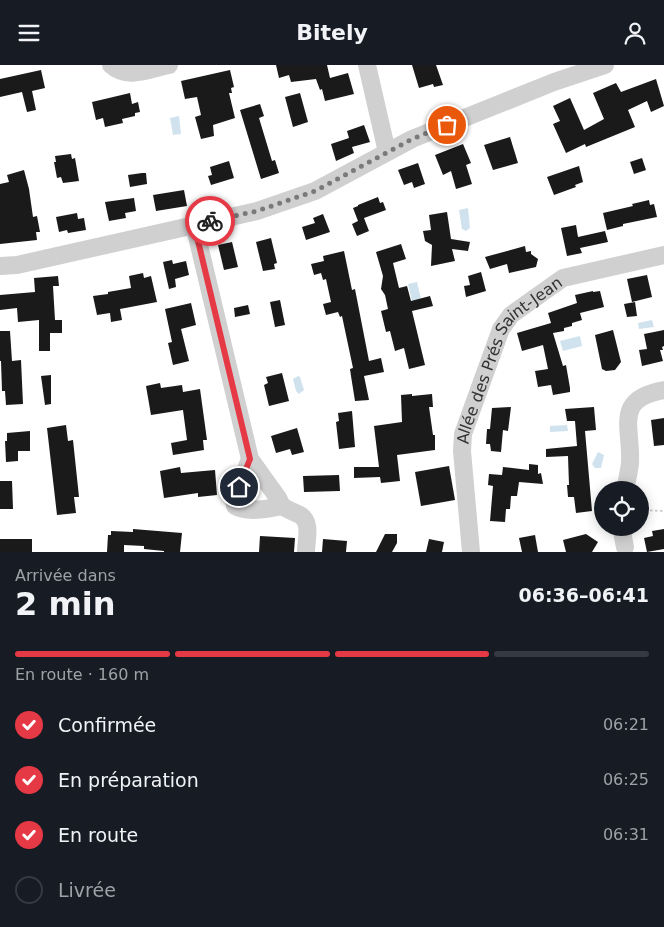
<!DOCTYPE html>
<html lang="fr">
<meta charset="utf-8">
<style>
:root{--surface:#171b24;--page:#20242c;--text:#f1f3f6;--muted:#9ea1a6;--line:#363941;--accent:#e63946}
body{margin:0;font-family:"DejaVu Sans",sans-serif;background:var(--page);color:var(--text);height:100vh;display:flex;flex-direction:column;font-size:19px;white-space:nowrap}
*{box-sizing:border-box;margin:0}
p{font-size:16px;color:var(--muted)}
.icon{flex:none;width:28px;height:28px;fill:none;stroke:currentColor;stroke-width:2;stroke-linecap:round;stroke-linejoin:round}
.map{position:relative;height:487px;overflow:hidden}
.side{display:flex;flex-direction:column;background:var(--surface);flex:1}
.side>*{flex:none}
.controls{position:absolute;left:594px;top:416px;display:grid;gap:10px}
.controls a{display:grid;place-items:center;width:55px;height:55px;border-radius:50%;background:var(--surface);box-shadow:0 2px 12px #0003;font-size:25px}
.pin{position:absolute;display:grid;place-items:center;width:42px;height:42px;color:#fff;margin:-21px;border:2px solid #fff;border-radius:50%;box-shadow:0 1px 5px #0007}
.courier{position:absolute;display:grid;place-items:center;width:50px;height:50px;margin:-25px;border:4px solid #e63946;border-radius:50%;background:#fff;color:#222;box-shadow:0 1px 6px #0007}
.summary em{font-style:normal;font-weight:700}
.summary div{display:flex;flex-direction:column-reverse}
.summary{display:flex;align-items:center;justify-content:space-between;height:85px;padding:0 15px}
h1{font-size:32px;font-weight:700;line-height:38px}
.bar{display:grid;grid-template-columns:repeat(4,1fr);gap:8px 5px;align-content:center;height:60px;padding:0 15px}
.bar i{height:6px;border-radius:4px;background:var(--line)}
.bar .on{background:var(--accent)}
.bar p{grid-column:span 4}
ol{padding:0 15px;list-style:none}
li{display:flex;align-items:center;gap:15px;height:55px}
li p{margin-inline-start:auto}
li .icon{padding:5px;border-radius:50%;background:var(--accent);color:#fff;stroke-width:4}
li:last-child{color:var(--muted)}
li i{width:28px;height:28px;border:2px solid var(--line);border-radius:50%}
header{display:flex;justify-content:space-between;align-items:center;height:65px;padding:0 15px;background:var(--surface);font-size:22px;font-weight:700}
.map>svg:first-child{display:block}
.water{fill:#cfe2ee}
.building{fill:#1a1a1a}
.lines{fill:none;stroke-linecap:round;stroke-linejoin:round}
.path{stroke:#cdcdcd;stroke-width:2;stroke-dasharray:2.5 2.5;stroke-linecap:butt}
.minor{stroke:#d0d0d0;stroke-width:18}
.done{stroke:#7a7a7a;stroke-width:5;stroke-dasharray:0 9}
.route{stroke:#e63946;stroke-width:6}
.labels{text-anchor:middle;stroke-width:5;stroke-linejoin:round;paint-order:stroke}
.street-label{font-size:16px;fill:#333;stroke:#fff}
</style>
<header><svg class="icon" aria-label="menu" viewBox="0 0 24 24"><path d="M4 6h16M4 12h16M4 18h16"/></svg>Bitely<svg class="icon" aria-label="person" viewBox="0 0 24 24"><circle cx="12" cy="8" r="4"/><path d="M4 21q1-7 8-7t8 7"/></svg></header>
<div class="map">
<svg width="664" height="487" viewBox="0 0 664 487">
<rect width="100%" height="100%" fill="#fff"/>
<g class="water">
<path d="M179 51 181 69 173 70 170 53Z"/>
<path d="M468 143 470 163 466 166 462 164 459 145Z"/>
<path d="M417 217 421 234 412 236 408 219Z"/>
<path d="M652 255 654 262 639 264 638 258Z"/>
<path d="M580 271 582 281 563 286 560 276Z"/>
<path d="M298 311 300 312 304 325 299 329 296 326 293 314Z"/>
<path d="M567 360 568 366 550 367V361Z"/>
<path d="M598 387 604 390 601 403H595L592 399Z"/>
</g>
<g class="building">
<path d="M276 0H327L330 13 348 8 354 29 325 36 322 24 320 25 316 14 291 17 289 10 279 13Z"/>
<path d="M412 0H436L443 20 434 22 433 19 419 23Z"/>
<path d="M41 5 45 23 32 26 36 45 27 47 22 27 0 32V14Z"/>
<path d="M230 5 234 22 231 23 232 28H229L235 53 213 60 214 71 201 74 195 52 201 50 197 32 185 34 181 16Z"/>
<path d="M656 14 664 41 651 47 647 36 628 45 635 62 586 82 585 79 566 88 553 59 560 56 553 41 570 33 584 65 604 54 593 28 616 18 621 27Z"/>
<path d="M130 28 132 39 138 37 140 47 135 48V51L122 54 123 58 105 62 103 53 96 55 92 37Z"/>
<path d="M300 28 308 57 293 62 285 32Z"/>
<path d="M260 39 264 51 259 53 272 96 275 95 279 108 261 114 240 45Z"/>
<path d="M364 60 370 77 352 82 354 88 336 96 331 79 349 73 347 66Z"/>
<path d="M510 72 518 98 493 105 484 80Z"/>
<path d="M463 79 471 98 466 100 472 119 456 124 451 106 443 110 435 90Z"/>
<path d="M71 89 72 94 75 93 79 116 63 118 61 112 57 113 54 97H56L55 91Z"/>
<path d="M642 93 646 105 634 109 630 97Z"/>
<path d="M229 96 234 113 211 120 208 111 212 110 210 102Z"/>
<path d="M418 98 425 119 414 123 412 117 404 120 398 105Z"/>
<path d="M579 101 583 117 575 120 576 122 554 130 547 112Z"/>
<path d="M24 105 29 124 33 152 37 151 40 167H36L37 175 0 179V119L9 117 7 110Z"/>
<path d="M142 108H146L147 119 130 122 128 110Z"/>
<path d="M184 125 187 141 156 146 153 130Z"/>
<path d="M378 132 380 138 383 137 386 145 364 153 369 166 357 171 352 159 360 155 358 156 353 143 358 141V140Z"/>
<path d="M134 133 136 146 125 148 126 153 109 156 105 137Z"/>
<path d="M649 135 650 140 654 139 657 152 623 159V161L607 165 603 148 633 141 632 139Z"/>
<path d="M447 147 451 174 470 177 468 186 452 184 455 196 431 201 432 180 425 176 423 166 431 165 429 150Z"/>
<path d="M77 148 78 154 84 153 86 165 68 168 67 165 59 167 56 152Z"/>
<path d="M323 149 330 167 306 175 302 162 315 158 313 153Z"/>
<path d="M576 160 578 172 605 166 608 177 580 183 582 188 567 191 561 163Z"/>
<path d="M271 173 277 198 274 199 275 204 263 206 256 177Z"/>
<path d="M232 177 238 202 224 205 218 180Z"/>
<path d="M401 179 406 194 393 198 399 223 407 221 411 236 430 231 433 241 412 246 425 300 409 304 404 283 395 286 390 266 386 267 381 246 388 244 385 230 381 224 383 211 376 187Z"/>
<path d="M525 181 526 187 531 186V189L538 194 536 202 509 208 507 199 490 204 485 192Z"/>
<path d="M344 186 352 225 355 224 369 296 381 293 384 307 364 311 369 335 355 336 351 311 350 304 353 303 342 251 340 252 338 247 326 250 323 239 331 237 326 214 323 215 321 208 314 210 311 199 324 196 323 191Z"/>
<path d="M172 195 173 199 186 196 189 210 175 214 176 222 169 224 163 197Z"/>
<path d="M481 207 486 226 466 232 464 221 470 220 468 211Z"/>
<path d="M143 208 144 213 151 211 157 237 120 244 122 255 111 257 110 248 97 250 93 231 108 229V227L131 223 129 211Z"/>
<path d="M647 210 652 232 632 237 627 214Z"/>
<path d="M58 211 59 221H53L55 255H62V268H50V286H39V255L18 257 17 243 0 245V230L35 227 34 213Z"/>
<path d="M593 226V227L600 226 604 242 580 248 582 255 572 258V261L564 263V266L553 268 563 301 566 300 570 323V327L553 330 551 320 538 322 535 306 548 304 543 280 522 286 517 268 551 258 548 248 577 238 575 230Z"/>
<path d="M280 235 285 260 275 262 270 237Z"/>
<path d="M635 237 637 251 627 252 624 239Z"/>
<path d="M191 238 196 260 181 264 189 296 173 300 168 278 172 277 165 244Z"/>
<path d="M248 240 250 249 235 252 234 243Z"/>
<path d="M613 265 621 297 615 305 606 306 602 304 595 270Z"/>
<path d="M664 265V281L662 282 663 285H660L663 296 642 301 639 285 647 284 644 269Z"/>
<path d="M0 266H10L12 296 21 295 23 339 6 340 5 326H2L1 296H0Z"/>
<path d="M282 308 289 336 269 341 264 320 268 318 266 312Z"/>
<path d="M51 310V339L45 340 41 311Z"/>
<path d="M160 318 161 323 182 320 183 327 200 324 207 375H203L204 385 173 390 171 378 187 375 183 345 151 350 146 321Z"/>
<path d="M412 329V331L432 329 433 342H429L433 370H435V385L397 390 400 416 381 418 380 412 354 413V402H379L374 361 402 357 401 330Z"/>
<path d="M511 342 508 366 503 365 501 387 491 386 490 379H486L487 364H490L492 343Z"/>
<path d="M594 342 596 365 585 366 592 446 576 448 574 432H568L567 420H569L568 391 546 392V384L577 381 575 356H567L565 344Z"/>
<path d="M352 346 355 382 339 384 336 357 339 356 338 348Z"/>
<path d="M664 353V380L654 381 651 355Z"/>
<path d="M66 360 68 376 73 375 79 432H74L76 448 57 450 47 363Z"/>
<path d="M297 363 304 387 292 390 290 384 276 388 271 371Z"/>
<path d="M30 366V386H18V396L6 397 5 376H7V368Z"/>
<path d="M529 399 538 400V409L541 408 543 419 519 417 517 431H511L510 444H506L505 457 490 456 493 421 488 420 489 409 502 410 503 402 529 405Z"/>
<path d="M449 401 455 435 421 441 415 407Z"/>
<path d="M180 402 181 408 215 405 217 430 198 432V428L164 433 160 406Z"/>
<path d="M339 410 340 426 304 427 303 411Z"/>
<path d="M0 416H12L13 444H0Z"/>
<path d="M133 464 182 468 180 487H164V486L144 484V481L124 480V487H107L108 470H111V466L133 467Z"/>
<path d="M664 464V484L647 487 644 473 653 471 652 466Z"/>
<path d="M385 469H397V478L392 487H376Z"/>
<path d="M586 469 598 477 592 487H566L563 475Z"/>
<path d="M535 470 538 487H522L519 473Z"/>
<path d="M260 471 295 473 294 487H259Z"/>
<rect x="0" y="474" width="32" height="13"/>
<path d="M323 474 347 476 346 487H322Z"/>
<path d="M429 474 444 477 442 487H426Z"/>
</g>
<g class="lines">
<path class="path" d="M640 445 664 446"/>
<g class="minor">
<path d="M111 0C127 15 150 4 169 0"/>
<path d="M367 0 387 87"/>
<path d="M194 159 250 394 234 436 235 441C247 448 268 444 282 441L278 433 250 394"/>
<path d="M0 201 17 200 257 146 315 126 412 74 554 17 605 0"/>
<path d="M625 425C627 416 629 407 630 398 632 362 613 334 664 325"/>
<path d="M282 441C288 445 294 447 300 450 312 457 306 475 306 487"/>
<path d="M621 462 625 482"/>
<path id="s1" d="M471 487 462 386 463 369 501 264 511 250 563 213 664 190"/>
</g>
</g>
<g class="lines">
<path class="done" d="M210 156 257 146 315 126 412 74 447 60"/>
<path class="route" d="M210 156 194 159 250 394 239 422"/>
</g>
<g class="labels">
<g class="street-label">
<text dy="6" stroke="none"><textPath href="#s1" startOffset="208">Allée des Prés Saint-Jean</textPath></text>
</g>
</g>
</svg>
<div class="controls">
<a><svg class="icon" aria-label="locate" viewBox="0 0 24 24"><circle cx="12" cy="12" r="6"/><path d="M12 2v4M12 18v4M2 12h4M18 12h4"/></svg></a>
</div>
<div class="pin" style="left:447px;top:60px;background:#ea580c"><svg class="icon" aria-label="bag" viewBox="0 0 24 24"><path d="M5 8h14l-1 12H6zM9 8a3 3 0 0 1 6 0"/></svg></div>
<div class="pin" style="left:239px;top:422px;background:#1f2937"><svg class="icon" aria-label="home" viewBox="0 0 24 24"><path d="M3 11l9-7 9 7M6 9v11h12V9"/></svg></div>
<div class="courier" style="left:210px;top:156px"><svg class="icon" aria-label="bike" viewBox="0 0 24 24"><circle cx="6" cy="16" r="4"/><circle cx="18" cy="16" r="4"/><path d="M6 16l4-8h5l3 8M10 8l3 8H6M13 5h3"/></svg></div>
</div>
<section class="side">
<div class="summary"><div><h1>2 min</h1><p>Arrivée dans</p></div><em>06:36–06:41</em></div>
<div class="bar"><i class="on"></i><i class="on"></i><i class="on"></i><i></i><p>En route · 160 m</p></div>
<ol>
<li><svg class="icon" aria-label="check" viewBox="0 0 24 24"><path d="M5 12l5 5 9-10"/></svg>Confirmée<p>06:21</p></li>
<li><svg class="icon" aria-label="check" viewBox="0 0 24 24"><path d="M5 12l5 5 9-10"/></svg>En préparation<p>06:25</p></li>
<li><svg class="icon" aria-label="check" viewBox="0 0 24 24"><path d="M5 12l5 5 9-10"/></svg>En route<p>06:31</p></li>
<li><i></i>Livrée</li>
</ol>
</section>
